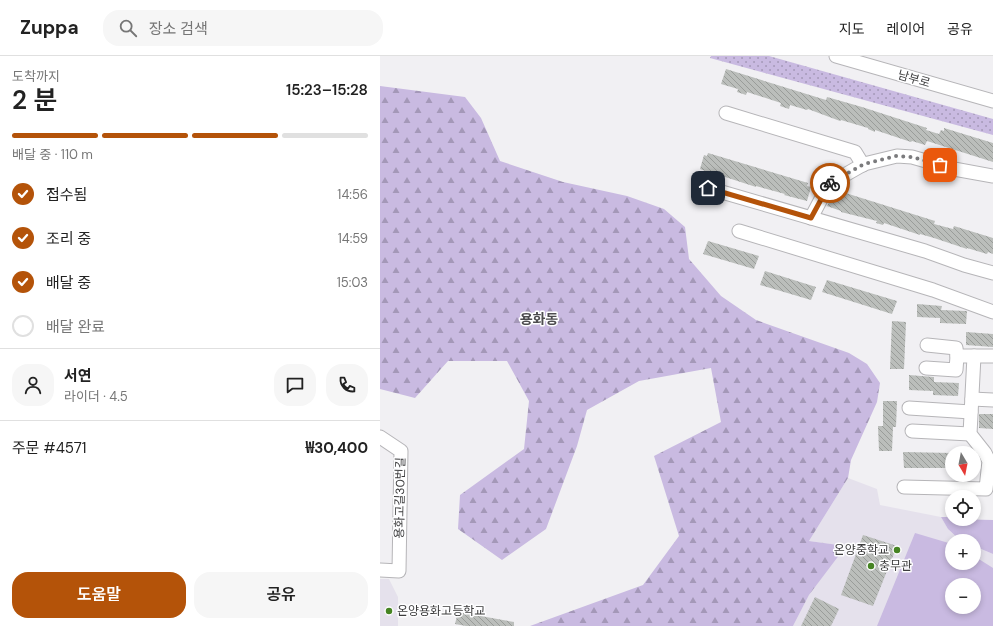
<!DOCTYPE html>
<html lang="ko">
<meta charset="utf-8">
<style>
:root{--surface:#fff;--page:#f6f6f6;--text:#222;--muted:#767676;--line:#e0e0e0;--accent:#b45309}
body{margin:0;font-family:"DM Sans","Noto Sans KR",sans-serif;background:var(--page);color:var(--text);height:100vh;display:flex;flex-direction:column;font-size:15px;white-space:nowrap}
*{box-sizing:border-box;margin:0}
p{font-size:13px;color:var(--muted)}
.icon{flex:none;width:22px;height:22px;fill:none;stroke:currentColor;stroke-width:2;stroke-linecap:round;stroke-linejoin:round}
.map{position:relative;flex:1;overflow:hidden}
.details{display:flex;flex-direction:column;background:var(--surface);width:380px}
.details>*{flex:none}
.needle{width:26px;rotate:170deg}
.buttons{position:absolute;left:565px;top:390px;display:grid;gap:8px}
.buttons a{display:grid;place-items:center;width:36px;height:36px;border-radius:50%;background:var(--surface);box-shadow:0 2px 6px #0003;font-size:20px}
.pin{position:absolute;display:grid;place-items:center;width:34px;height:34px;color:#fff;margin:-17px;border-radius:8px;box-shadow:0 2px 6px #0006}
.courier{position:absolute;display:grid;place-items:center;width:40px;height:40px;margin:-20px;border:3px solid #b45309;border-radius:50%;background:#fff;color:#222;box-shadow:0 1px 5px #0007}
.overview em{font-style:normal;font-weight:600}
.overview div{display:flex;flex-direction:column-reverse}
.overview{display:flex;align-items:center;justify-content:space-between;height:68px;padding:0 12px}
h1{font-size:26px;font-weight:600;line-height:30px}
.bar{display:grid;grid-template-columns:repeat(4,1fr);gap:6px 4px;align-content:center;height:48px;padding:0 12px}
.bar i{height:5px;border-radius:3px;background:var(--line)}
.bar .active{background:var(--accent)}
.bar p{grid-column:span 4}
.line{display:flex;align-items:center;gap:10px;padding:0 12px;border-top:1px solid var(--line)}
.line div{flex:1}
.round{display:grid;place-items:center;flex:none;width:42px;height:42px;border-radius:16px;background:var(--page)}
ol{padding:0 12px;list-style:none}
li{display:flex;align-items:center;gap:12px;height:44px}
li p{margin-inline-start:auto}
li .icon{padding:4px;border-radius:50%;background:var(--accent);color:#fff;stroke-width:4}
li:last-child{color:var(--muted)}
li i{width:22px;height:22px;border:2px solid var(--line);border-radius:50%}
.button{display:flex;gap:8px;margin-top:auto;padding:8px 12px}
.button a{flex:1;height:46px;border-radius:16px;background:var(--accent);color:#fff;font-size:16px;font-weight:600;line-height:46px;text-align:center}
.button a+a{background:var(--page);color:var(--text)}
header{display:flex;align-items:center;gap:24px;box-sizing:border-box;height:56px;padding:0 20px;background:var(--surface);border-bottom:1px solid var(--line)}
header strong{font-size:19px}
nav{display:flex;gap:22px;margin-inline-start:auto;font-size:14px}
.search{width:280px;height:36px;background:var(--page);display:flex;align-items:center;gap:10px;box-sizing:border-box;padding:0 14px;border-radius:16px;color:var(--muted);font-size:15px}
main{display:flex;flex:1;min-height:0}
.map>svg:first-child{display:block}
.built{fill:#e5e1ec;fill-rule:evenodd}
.grass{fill:url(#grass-dots)}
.forest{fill:url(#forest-firs)}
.park{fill:#c9bae1;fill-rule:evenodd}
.building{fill:url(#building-back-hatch)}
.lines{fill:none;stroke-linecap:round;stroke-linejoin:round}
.minor-casing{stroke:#b6b5b8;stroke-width:15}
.minor{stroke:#fff;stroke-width:13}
.done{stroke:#7b7b7d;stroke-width:4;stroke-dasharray:0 7.2}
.route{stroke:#b45309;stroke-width:5}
.poi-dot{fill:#468423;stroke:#fefeff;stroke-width:1.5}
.labels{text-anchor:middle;stroke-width:3;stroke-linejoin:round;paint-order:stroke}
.street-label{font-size:12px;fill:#3c3c3d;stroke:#fefeff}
.poi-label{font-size:12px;fill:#3c3c3d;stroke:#fefeff;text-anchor:start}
.quarter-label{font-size:14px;font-weight:bold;fill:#4d4c4f;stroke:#fefeff}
</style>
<header>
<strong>Zuppa</strong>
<div class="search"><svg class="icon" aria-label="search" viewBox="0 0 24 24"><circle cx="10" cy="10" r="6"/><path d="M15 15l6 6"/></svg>장소 검색</div>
<nav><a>지도</a><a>레이어</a><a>공유</a></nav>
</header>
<main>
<section class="details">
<div class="overview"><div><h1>2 분</h1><p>도착까지</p></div><em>15:23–15:28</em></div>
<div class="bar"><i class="active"></i><i class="active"></i><i class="active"></i><i></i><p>배달 중 · 110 m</p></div>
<ol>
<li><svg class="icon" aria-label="check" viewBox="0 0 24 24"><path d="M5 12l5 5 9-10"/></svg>접수됨<p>14:56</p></li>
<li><svg class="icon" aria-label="check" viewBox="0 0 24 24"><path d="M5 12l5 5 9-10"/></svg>조리 중<p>14:59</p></li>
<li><svg class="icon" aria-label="check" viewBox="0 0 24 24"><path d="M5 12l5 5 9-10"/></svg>배달 중<p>15:03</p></li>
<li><i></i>배달 완료</li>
</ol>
<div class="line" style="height:72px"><a class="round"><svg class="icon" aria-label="person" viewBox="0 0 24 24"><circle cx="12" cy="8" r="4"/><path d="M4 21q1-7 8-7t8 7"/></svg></a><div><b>서연</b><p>라이더 · 4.5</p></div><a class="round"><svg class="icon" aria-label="chat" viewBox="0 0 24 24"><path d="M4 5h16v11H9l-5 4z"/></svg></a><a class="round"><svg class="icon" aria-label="phone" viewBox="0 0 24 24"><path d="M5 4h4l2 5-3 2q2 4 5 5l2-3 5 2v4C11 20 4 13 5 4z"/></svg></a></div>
<div class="line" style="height:52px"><div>주문 #4571</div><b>₩30,400</b></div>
<div class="button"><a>도움말</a><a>공유</a></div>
</section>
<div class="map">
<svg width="613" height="570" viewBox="0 0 613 570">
<defs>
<pattern id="grass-dots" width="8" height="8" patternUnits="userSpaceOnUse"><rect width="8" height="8" fill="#c9bae1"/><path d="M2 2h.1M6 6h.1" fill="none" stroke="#a498b8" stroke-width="1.8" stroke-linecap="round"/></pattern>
<pattern id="forest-firs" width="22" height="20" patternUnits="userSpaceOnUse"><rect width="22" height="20" fill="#c9bae1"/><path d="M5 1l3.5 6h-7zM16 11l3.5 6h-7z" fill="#a498b8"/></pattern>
<pattern id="building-back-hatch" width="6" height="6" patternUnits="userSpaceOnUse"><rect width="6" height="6" fill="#bbbebb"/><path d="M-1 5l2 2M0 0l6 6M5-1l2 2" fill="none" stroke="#999c99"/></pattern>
</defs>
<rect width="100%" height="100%" fill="#f1f0f3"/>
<g class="built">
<path d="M468 422 497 433 500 449 561 461 568 473 581 485H572V507H594V490L613 498V570H413L429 539 465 490 429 485ZM572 529H594V551H572Z"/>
<path d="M0 523H9L18 541V570H0Z"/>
</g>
<path class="grass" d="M331 0H389L613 63V79L330 2Z"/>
<path class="forest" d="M0 30 85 41 101 62 120 105 183 126 247 140 284 153 305 171 309 203 341 240 376 264 469 297 487 308 500 327 497 346 471 404 468 422 429 485 466 490 429 539 413 570H150L263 529 299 480 274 400 341 366 331 312 259 325 207 354 197 390 166 473 122 504 78 473 80 439 144 393 149 345 127 305H68L35 342 0 333Z"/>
<g class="park">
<path d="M561 461H572V463L613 464V498L594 490V485H581L568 473Z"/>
<path d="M535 477 572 488V507H594V500L613 512V570H497ZM572 529H594V551H572Z"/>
</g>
<g class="building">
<path d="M346 13 446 44 447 41 482 51 547 72 546 74 559 78 561 74 564 75V72L613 87V106L547 85 545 89 532 85 531 86 495 74V76L488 73V72L461 64 460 65 428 53 427 54 410 49 409 53 400 50 401 47 367 36 366 39 357 36 358 33 341 28Z"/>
<path d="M328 97 428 127 427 130 431 131 427 145 404 139 405 138 376 130V131L342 120 341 121 320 113 324 99 327 100Z"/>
<path d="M456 134 555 165 554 168 573 173 574 170 613 182V198L608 196 607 198 587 192V193L554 182 540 178V179L504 167 503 169 496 167 497 165 461 156V155L447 150Z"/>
<path d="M328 185 379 200 374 213 323 198Z"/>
<path d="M385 215 436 231 431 244 380 229Z"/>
<path d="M447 224 517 245 512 258 442 236Z"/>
<path d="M537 248 562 250 561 254 587 255 586 268 560 267V262L537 261Z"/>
<path d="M512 265 526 266 524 313H510Z"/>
<path d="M586 276 613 278V291L586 289Z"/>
<path d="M529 319 554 321V326L579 327 578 340 553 339V335L529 334Z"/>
<path d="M503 345H517L516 371H513L512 395H499L498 370H503Z"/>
<path d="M599 358H613V373L599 372Z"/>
<path d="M523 396 572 397V412H524Z"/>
<path d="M483 479 517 490 493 550 461 539Z"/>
<path d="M435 541 459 553 451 570H421Z"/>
<path d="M78 556 134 566V570H86L75 568Z"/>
</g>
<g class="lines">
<g class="minor-casing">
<g id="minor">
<path d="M456 0 613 45"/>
<path d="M346 57 475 96 483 109"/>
<path d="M328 132 545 195 584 209 613 217"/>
<path d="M431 162 449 128 484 108 517 100 532 101 574 113 613 120"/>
<path d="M359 175 553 234 613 256"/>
<path d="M547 289 576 292 577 300"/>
<path d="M546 312 576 314 577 300H613"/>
<path d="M592 343 613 344"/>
<path d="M529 352 591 356"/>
<path d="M532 375 590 378"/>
<path d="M0 381 21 395 19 515 0 514"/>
<path d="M524 431 606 433 609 405 605 397 590 378 594 300"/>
</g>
</g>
<use href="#minor" class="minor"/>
</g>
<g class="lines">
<path class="done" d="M450 127 484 108 516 100 532 101 560 109"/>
<path class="route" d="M328 132 431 162 450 127"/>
</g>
<g class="poi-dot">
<circle cx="517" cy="494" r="4"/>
<circle cx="491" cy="510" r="4"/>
<circle cx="9" cy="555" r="4"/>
</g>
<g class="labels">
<g class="street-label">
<text transform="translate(534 23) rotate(16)" y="4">남부로</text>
<text transform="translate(20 442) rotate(-89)" y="4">용화고길30번길</text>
</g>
<g class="poi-label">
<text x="509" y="498" text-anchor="end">온양중학교</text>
<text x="499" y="514">충무관</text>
<text x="17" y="559">온양용화고등학교</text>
</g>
<g class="quarter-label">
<text x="159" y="268">용화동</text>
</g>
</g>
</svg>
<div class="buttons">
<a><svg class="needle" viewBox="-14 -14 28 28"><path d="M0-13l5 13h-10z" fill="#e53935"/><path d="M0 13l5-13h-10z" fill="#767676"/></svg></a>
<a><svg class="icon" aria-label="locate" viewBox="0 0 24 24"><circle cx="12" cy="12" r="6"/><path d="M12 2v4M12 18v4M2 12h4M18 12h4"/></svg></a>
<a>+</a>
<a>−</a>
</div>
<div class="pin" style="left:560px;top:109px;background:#ea580c"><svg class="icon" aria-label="bag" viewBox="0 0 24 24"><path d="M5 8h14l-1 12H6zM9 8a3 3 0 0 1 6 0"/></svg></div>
<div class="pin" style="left:328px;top:132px;background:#1f2937"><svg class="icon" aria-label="home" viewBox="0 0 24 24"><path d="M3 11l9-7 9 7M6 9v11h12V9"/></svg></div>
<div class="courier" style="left:450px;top:127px"><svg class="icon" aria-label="bike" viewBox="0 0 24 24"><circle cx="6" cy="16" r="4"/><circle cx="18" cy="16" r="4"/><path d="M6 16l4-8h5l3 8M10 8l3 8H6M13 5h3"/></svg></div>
</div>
</main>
